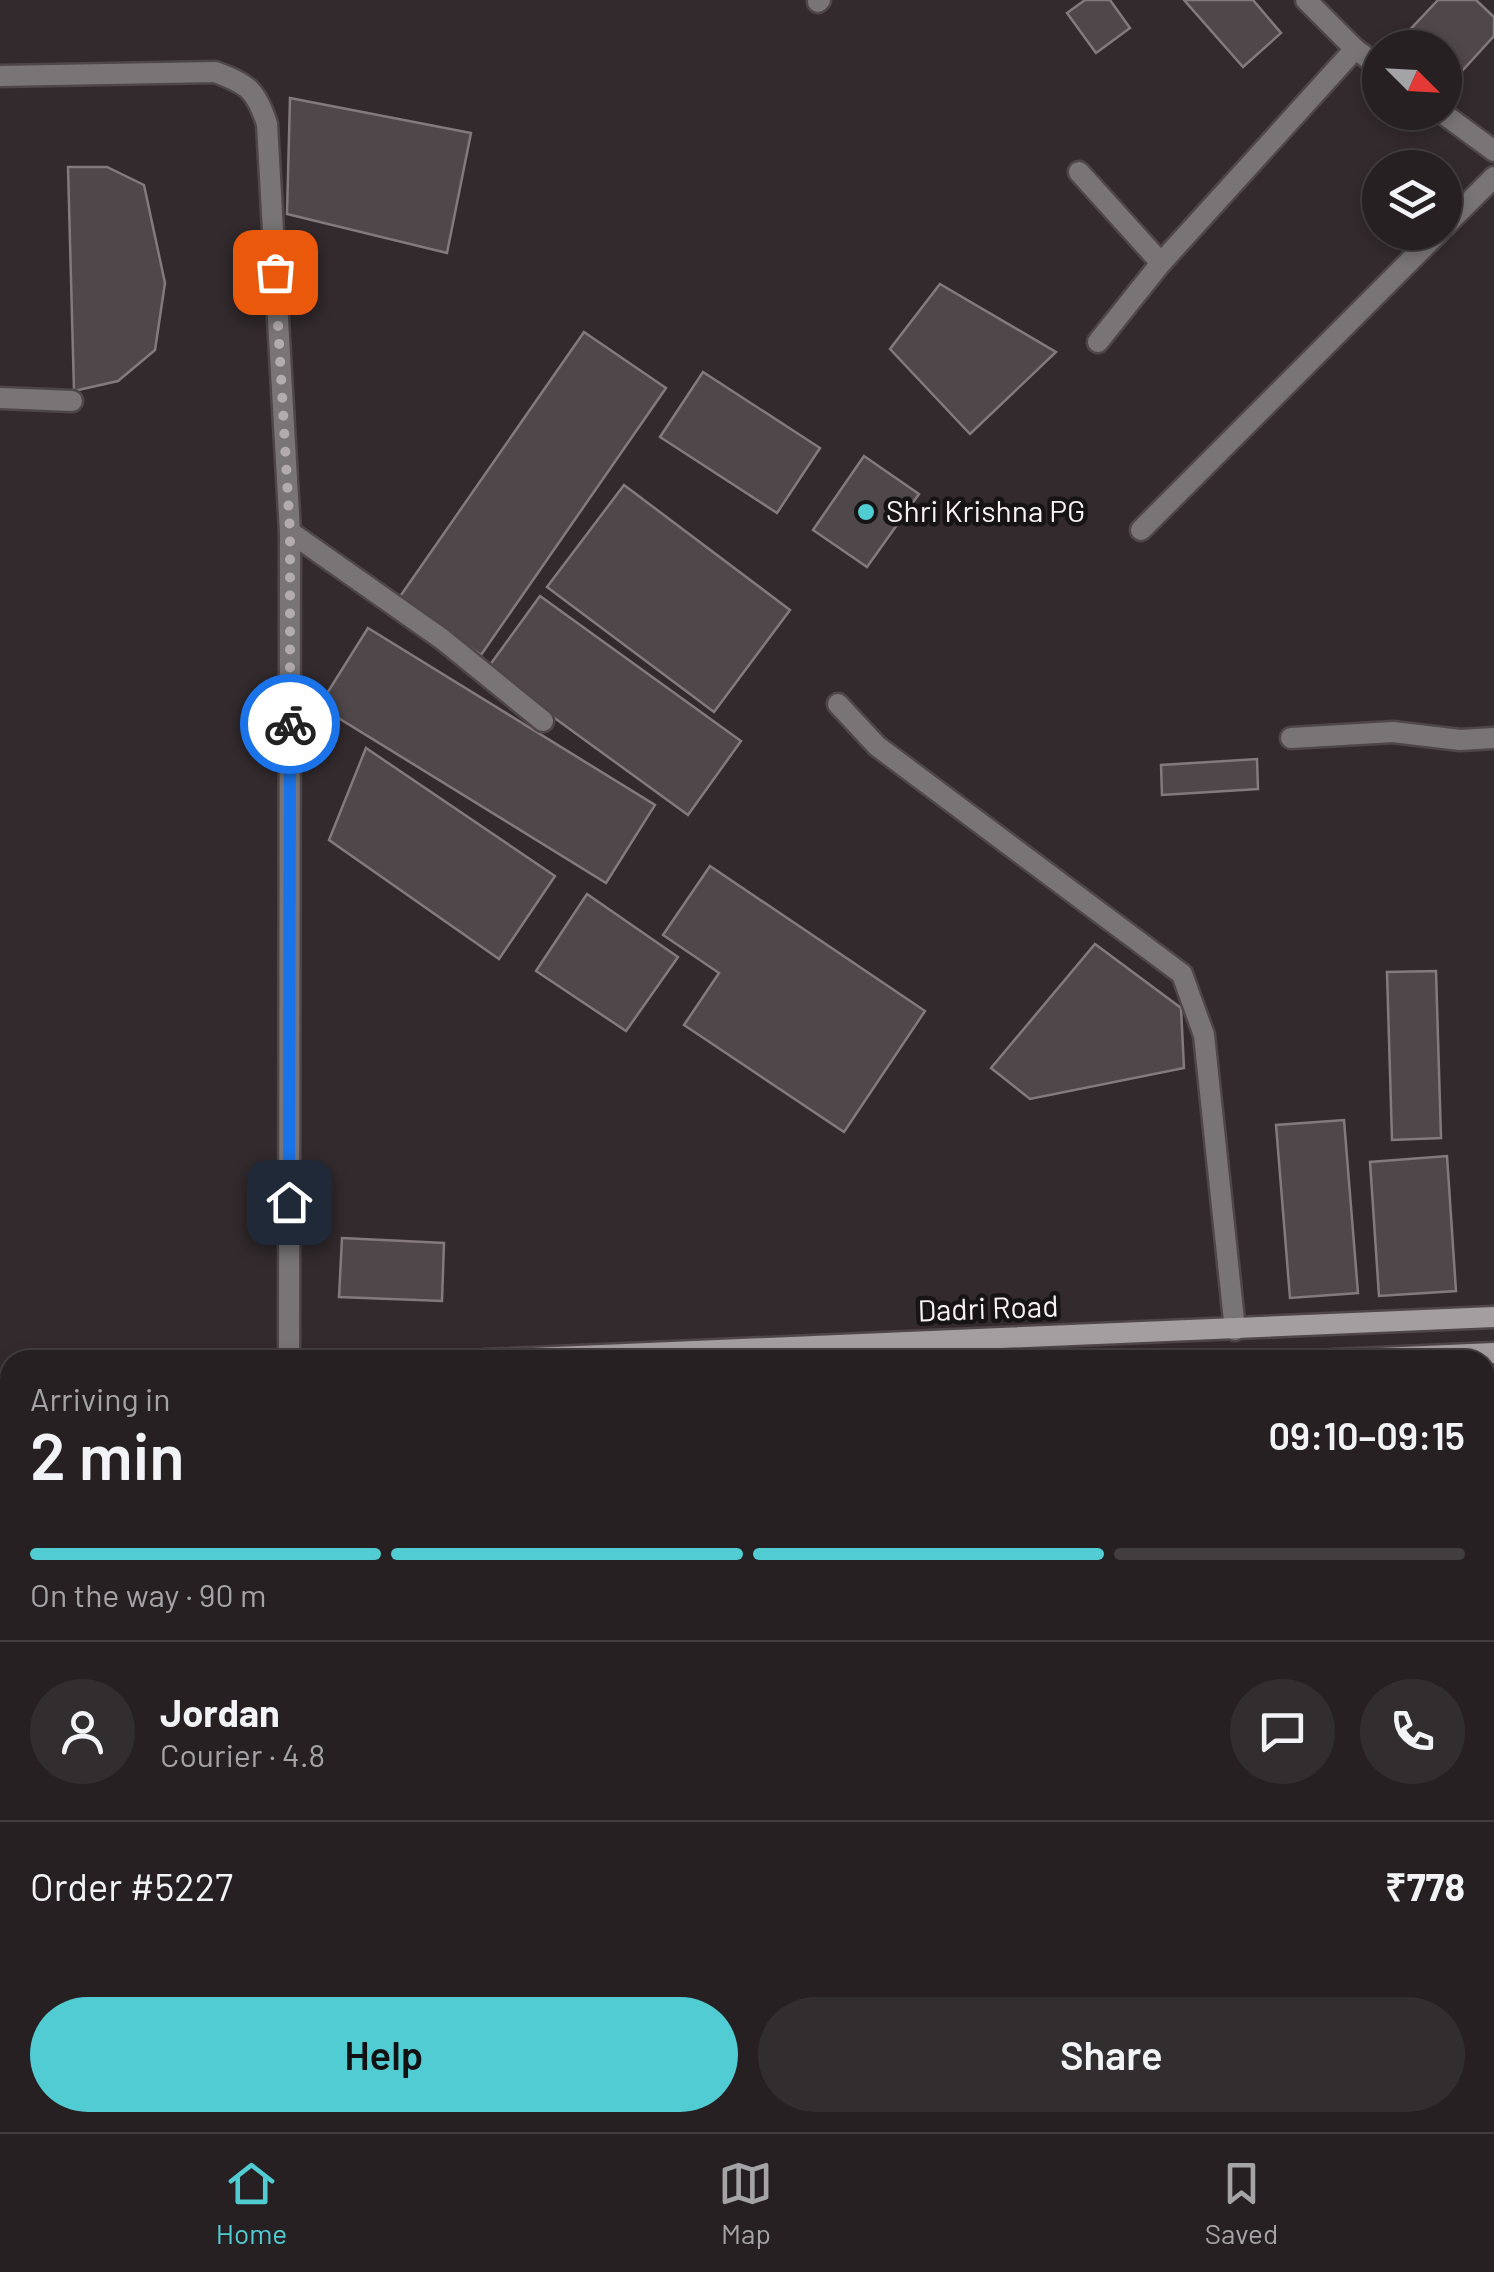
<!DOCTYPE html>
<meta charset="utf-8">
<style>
:root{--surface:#262022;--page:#322d2f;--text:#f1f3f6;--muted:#a4a3a5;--line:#423e40;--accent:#51ccd3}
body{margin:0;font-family:Barlow,sans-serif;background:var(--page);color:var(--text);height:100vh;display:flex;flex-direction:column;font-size:38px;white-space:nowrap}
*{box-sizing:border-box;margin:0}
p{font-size:32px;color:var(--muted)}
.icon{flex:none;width:55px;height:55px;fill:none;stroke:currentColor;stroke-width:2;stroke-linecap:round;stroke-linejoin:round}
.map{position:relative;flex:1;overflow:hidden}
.details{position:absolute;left:0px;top:1350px;width:1495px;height:782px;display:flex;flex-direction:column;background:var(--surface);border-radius:30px 30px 0 0;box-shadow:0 5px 15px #0003,0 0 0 2px var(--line)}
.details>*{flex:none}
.needle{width:65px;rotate:114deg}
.controls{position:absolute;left:1362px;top:30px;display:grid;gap:20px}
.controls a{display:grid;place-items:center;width:100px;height:100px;border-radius:50%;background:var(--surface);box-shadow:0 5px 15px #0003,0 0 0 2px var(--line);font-size:50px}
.pin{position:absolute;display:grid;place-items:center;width:85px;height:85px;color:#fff;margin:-42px;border-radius:20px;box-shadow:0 5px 15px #0006}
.courier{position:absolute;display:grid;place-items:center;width:100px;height:100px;margin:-50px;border:8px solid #1a73e8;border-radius:50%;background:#fff;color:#222;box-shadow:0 2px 12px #0007}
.headline em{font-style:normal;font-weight:600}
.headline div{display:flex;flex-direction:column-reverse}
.headline{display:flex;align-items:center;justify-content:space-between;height:170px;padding:0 30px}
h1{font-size:65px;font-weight:600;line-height:75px}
.bar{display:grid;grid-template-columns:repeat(4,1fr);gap:15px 10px;align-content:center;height:120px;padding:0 30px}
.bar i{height:12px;border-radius:8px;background:var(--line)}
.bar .current{background:var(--accent)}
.bar p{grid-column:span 4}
.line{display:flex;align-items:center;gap:25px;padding:0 30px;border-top:2px solid var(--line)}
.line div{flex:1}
.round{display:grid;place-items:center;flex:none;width:105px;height:105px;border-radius:52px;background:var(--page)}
.button{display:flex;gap:20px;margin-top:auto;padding:20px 30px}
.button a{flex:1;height:115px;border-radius:60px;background:var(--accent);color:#111;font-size:40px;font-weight:600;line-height:115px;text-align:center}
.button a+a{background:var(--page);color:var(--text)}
.dock{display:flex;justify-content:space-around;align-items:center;height:140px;border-top:2px solid var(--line);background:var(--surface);font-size:28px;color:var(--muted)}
.dock a{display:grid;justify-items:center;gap:5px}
.dock .current{color:var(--accent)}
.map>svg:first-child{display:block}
.building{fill:#4f474a;stroke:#847a7e;stroke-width:2.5}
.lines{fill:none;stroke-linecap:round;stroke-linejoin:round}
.street-casing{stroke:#4e4649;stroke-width:25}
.secondary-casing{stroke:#4e4649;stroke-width:25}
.street{stroke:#797577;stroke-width:20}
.secondary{stroke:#a59ea1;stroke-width:20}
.done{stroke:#b3acaf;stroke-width:10;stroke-dasharray:0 18}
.route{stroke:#1a73e8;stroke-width:12}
.poi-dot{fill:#51ccd3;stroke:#171415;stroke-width:4}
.labels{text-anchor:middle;stroke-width:9;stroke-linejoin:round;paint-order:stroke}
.poi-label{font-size:30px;fill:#f8f2f5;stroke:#171415;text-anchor:start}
.street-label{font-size:30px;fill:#f8f2f5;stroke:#171415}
</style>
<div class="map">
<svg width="1494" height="2132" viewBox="0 0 1494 2132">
<rect width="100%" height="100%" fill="#322a2d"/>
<g class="building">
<path d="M1085 0H1110L1130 28 1096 53 1067 13Z"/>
<path d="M1184 0H1253L1281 33 1243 67Z"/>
<path d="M1438 0H1476L1494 17V36L1452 82 1445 76V48H1414L1403 37Z"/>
<path d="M290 98 471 133 447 253 287 214Z"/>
<path d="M68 167H107L144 185 165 283 155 350 118 381 74 391Z"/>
<path d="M940 284 1056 352 970 434 890 349Z"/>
<path d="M584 332 666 388 481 655 399 598Z"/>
<path d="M703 372 820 448 777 513 660 437Z"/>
<path d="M864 456 919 494 867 567 813 530Z"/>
<path d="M624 485 790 610 714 712 547 587Z"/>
<path d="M540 596 741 741 688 815 487 669Z"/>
<path d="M368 628 655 805 606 883 319 706Z"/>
<path d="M366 748 555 876 499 959 329 840Z"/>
<path d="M1257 759 1258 789 1162 795 1161 765Z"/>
<path d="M710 866 925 1011 844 1132 684 1025 719 973 663 935Z"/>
<path d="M587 894 678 957 626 1031 536 971Z"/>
<path d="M1095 944 1181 1008 1184 1068 1030 1099 991 1068Z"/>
<path d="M1436 971 1441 1138 1392 1140 1387 972Z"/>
<path d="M1344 1120 1358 1293 1290 1298 1276 1125Z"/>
<path d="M1447 1156 1456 1291 1379 1296 1370 1162Z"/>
<path d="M342 1238 444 1243 442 1301 339 1297Z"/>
<path d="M1494 1942V2012L1485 2005V1954Z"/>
<path d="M10 1988V2075L0 2076V1989Z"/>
<path d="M767 2122H882L873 2132H776Z"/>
</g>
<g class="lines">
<g class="street-casing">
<g id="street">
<path d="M1306 0 1355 49 1380 67"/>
<path d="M818 2 820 0"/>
<path d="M0 76 215 72C248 84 256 90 267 124L290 532 289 1360"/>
<path d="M1441 112 1494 151"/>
<path d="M1079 172 1161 263"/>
<path d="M1445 226 1494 177"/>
<path d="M1098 342 1161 263 1355 49"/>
<path d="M0 398 72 401"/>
<path d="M1141 530 1439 232"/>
<path d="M290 532 442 639 543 721"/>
<path d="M838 704 877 746 1182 974 1204 1035 1235 1330"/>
<path d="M1291 738 1393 732 1460 740 1494 738"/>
<path d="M1066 2122 1075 2132"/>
</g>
</g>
<g class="secondary-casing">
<g id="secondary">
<path d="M485 1360 1494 1317"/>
<path d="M1333 1360 1494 1353"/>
<path d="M0 1390H10"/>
<path d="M1485 1400 1494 1399"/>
<path d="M0 1419 10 1418"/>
<path d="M1485 1425H1494"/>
<path d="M0 1461H10"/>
<path d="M0 1479 10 1478"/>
<path d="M284 2122V2132"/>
</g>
</g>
<use href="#street" class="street"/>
<use href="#secondary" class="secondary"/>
</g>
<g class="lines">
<path class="done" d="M275 272 290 532V724"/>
<path class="route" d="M289 1202 290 724"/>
</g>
<circle class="poi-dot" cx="866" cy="512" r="10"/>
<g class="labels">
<g class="poi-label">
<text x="886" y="522">Shri Krishna PG</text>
</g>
<g class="street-label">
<text transform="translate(988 1309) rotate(-2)" y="10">Dadri Road</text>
</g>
</g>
</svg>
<div class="controls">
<a><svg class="needle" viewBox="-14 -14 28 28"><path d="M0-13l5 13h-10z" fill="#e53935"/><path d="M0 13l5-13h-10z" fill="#a4a3a5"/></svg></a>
<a><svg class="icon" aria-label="layers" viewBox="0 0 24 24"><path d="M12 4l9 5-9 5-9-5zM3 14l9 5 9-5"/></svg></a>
</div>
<div class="pin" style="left:275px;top:272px;background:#ea580c"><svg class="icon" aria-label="bag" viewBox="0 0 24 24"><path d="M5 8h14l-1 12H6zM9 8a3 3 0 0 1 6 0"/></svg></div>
<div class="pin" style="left:289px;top:1202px;background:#1f2937"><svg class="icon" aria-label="home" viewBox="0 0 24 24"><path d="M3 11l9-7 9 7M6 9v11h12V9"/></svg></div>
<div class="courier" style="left:290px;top:724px"><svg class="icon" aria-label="bike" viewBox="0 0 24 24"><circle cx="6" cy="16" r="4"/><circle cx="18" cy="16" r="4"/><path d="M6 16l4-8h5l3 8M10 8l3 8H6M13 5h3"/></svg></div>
<section class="details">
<div class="headline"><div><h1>2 min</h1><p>Arriving in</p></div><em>09:10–09:15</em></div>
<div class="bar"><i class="current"></i><i class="current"></i><i class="current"></i><i></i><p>On the way · 90 m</p></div>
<div class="line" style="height:180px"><a class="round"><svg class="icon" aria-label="person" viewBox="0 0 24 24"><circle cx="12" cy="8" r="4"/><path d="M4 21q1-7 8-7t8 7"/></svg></a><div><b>Jordan</b><p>Courier · 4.8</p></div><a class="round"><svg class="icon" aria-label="chat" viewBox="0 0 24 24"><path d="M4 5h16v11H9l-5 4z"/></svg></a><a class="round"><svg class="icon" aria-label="phone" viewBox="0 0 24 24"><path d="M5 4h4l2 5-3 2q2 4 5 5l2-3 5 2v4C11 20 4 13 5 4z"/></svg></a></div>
<div class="line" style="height:130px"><div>Order #5227</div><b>₹778</b></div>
<div class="button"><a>Help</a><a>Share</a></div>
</section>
</div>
<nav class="dock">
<a class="current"><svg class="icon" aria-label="home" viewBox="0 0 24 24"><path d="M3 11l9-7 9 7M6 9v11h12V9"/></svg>Home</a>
<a><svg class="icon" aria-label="map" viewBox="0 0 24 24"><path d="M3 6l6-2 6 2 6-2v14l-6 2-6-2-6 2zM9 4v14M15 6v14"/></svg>Map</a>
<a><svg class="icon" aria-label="saved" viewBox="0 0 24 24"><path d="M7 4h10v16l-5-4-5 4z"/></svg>Saved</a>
</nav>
